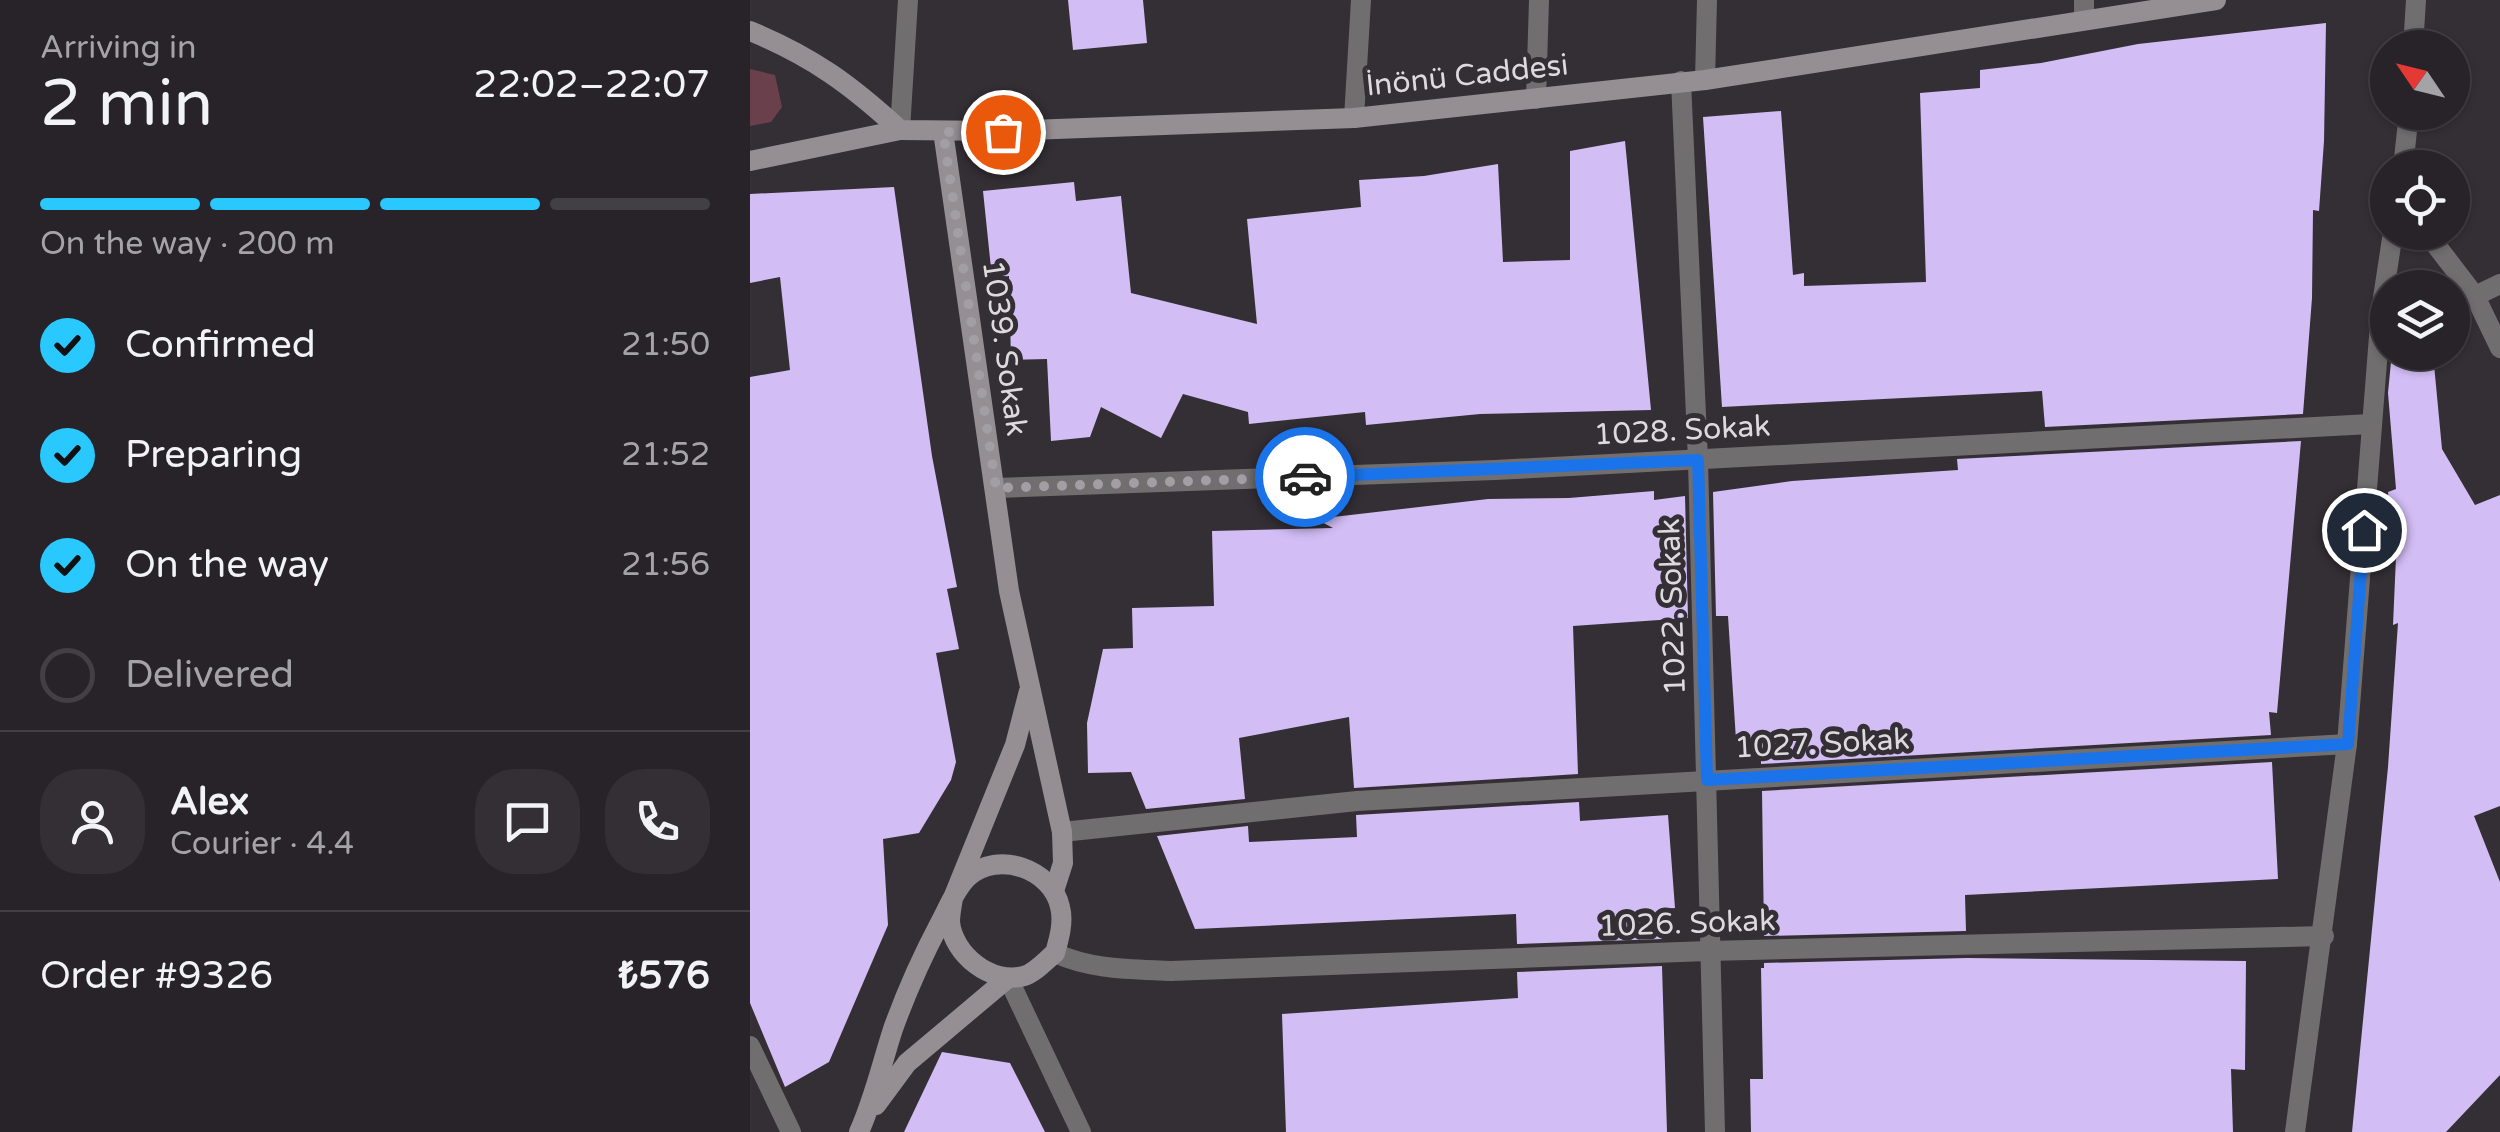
<!DOCTYPE html>
<meta charset="utf-8">
<style>
:root{--surface:#272328;--page:#332f34;--text:#f1f3f6;--muted:#a4a4a8;--line:#434045;--accent:#29c8ff}
body{margin:0;font-family:"Varela Round",sans-serif;background:var(--page);color:var(--text);height:100vh;display:flex;flex-direction:column;font-size:38px;white-space:nowrap}
*{box-sizing:border-box;margin:0}
p{font-size:32px;color:var(--muted)}
.icon{flex:none;width:55px;height:55px;fill:none;stroke:currentColor;stroke-width:2;stroke-linecap:round;stroke-linejoin:round}
.map{position:relative;flex:1;overflow:hidden}
.sheet{display:flex;flex-direction:column;background:var(--surface);width:750px}
.sheet>*{flex:none}
.needle{width:65px;rotate:305deg}
.tools{position:absolute;left:1620px;top:30px;display:grid;gap:20px}
.tools a{display:grid;place-items:center;width:100px;height:100px;border-radius:50%;background:var(--surface);box-shadow:0 2px 8px #0004,0 0 0 2px var(--line);font-size:50px}
.pin{position:absolute;display:grid;place-items:center;width:85px;height:85px;color:#fff;margin:-42px;border:5px solid #fff;border-radius:50%;box-shadow:0 2px 10px #0007}
.courier{position:absolute;display:grid;place-items:center;width:100px;height:100px;margin:-50px;border:8px solid #1a73e8;border-radius:50%;background:#fff;color:#222;box-shadow:0 2px 12px #0007}
.headline em{font-style:normal;font-weight:600}
.headline div{display:flex;flex-direction:column-reverse}
.headline{display:flex;align-items:center;justify-content:space-between;height:170px;padding:0 40px}
h1{font-size:65px;font-weight:600;line-height:75px}
.bar{display:grid;grid-template-columns:repeat(4,1fr);gap:15px 10px;align-content:center;height:120px;padding:0 40px}
.bar i{height:12px;border-radius:8px;background:var(--line)}
.bar .current{background:var(--accent)}
.bar p{grid-column:span 4}
.line{display:flex;align-items:center;gap:25px;padding:0 40px;border-top:2px solid var(--line)}
.line div{flex:1}
.round{display:grid;place-items:center;flex:none;width:105px;height:105px;border-radius:40px;background:var(--page)}
ol{padding:0 40px;list-style:none}
li{display:flex;align-items:center;gap:30px;height:110px}
li p{margin-inline-start:auto}
li .icon{padding:10px;border-radius:50%;background:var(--accent);color:#111;stroke-width:4}
li:last-child{color:var(--muted)}
li i{width:55px;height:55px;border:5px solid var(--line);border-radius:50%}
main{display:flex;flex:1;min-height:0}
.map>svg:first-child{display:block}
.green{fill:#6a404d}
.building{fill:#d3bdf5}
.lines{fill:none;stroke-linecap:round;stroke-linejoin:round}
.street{stroke:#716e70;stroke-width:20}
.secondary{stroke:#958f93;stroke-width:20}
.done{stroke:#a29ea3;stroke-width:10;stroke-dasharray:0 18}
.route{stroke:#1a73e8;stroke-width:12}
.labels{text-anchor:middle;stroke-width:10;stroke-linejoin:round;paint-order:stroke}
.street-label{font-size:30px;fill:#dddade;stroke:#342f35}
</style>
<main>
<section class="sheet">
<div class="headline"><div><h1>2 min</h1><p>Arriving in</p></div><em>22:02–22:07</em></div>
<div class="bar"><i class="current"></i><i class="current"></i><i class="current"></i><i></i><p>On the way · 200 m</p></div>
<ol>
<li><svg class="icon" aria-label="check" viewBox="0 0 24 24"><path d="M5 12l5 5 9-10"/></svg>Confirmed<p>21:50</p></li>
<li><svg class="icon" aria-label="check" viewBox="0 0 24 24"><path d="M5 12l5 5 9-10"/></svg>Preparing<p>21:52</p></li>
<li><svg class="icon" aria-label="check" viewBox="0 0 24 24"><path d="M5 12l5 5 9-10"/></svg>On the way<p>21:56</p></li>
<li><i></i>Delivered</li>
</ol>
<div class="line" style="height:180px"><a class="round"><svg class="icon" aria-label="person" viewBox="0 0 24 24"><circle cx="12" cy="8" r="4"/><path d="M4 21q1-7 8-7t8 7"/></svg></a><div><b>Alex</b><p>Courier · 4.4</p></div><a class="round"><svg class="icon" aria-label="chat" viewBox="0 0 24 24"><path d="M4 5h16v11H9l-5 4z"/></svg></a><a class="round"><svg class="icon" aria-label="phone" viewBox="0 0 24 24"><path d="M5 4h4l2 5-3 2q2 4 5 5l2-3 5 2v4C11 20 4 13 5 4z"/></svg></a></div>
<div class="line" style="height:130px"><div>Order #9326</div><b>₺576</b></div>
</section>
<div class="map">
<svg width="1750" height="1132" viewBox="0 0 1750 1132">
<rect width="100%" height="100%" fill="#342f35"/>
<path class="green" d="M0 69 25 75 32 107 21 122 0 126Z"/>
<g class="building">
<path d="M318 0H393L397 43 323 50Z"/>
<path d="M1576 23 1574 141 1569 211 1563 210 1562 298 1553 414 1295 427 1292 391 972 407 953 117 1031 111 1043 275 1054 273V286L1176 282 1170 93 1230 88V70L1291 63 1388 44Z"/>
<path d="M875 141 901 410 730 414 616 425 615 412 499 424 498 412 433 394 411 438 351 407 340 437 301 441 297 359 261 360 259 276 242 278 233 191 324 182 326 201 371 196 381 293 507 324 497 219 611 207 609 180 674 176 748 164 753 262 820 260V151Z"/>
<path d="M144 187 182 456 207 587 197 589 209 649 186 653 206 762 201 780 169 833 133 839 138 925 79 1062 35 1087 0 1003V377L40 370 30 277 0 283V194Z"/>
<path d="M1683 354 1692 449 1725 505 1750 495V806L1724 816 1750 882V1075L1696 1132H1602L1638 767 1648 623 1643 625 1647 534 1642 536 1638 492 1646 489 1638 393 1641 362Z"/>
<path d="M1551 441 1527 713 1519 712 1521 735 1011 764V738L986 740 978 616H966L963 492 1042 481 1208 470 1207 459Z"/>
<path d="M904 491V500L935 496 938 618 823 626 828 774 604 788 599 717 489 738 495 799 396 809 381 772 338 773 337 723 353 649 383 648 382 608 464 606 462 531 583 528 566 519 738 499 819 498Z"/>
<path d="M1522 762 1528 879 1215 895 1216 931 1014 936 1012 791Z"/>
<path d="M829 802 830 821 918 815 925 908 911 909 912 939 767 944 766 914 445 929 407 836 498 826 499 842 607 837 606 815Z"/>
<path d="M1217 958 1496 961 1495 1070 1481 1069 1483 1132H1001L1000 1079H1013L1011 968H1014V963Z"/>
<path d="M912 966 917 1132H536L532 1014 768 998 767 972Z"/>
<path d="M192 1052 260 1063 295 1132H154Z"/>
</g>
<g class="lines">
<g class="street">
<path d="M1334 19V0"/>
<path d="M1663 48 1666 0"/>
<path d="M955 80 957 0"/>
<path d="M931 81 948 460 965 1132"/>
<path d="M786 99 789 0"/>
<path d="M604 118 611 0"/>
<path d="M150 130 158 0"/>
<path d="M1653 168 1659 112"/>
<path d="M1676 232 1725 296 1750 348"/>
<path d="M1725 296 1750 284"/>
<path d="M245 488 745 470 1621 424"/>
<path d="M312 832 607 801 1597 744"/>
<path d="M305 953C342 970 381 969 421 971L958 951 1574 936"/>
<path d="M258 978 331 1132"/>
<path d="M0 1046 41 1132"/>
<path d="M1545 1132 1597 744 1631 311 1643 232"/>
</g>
<g class="secondary">
<path d="M0 31C63 57 101 85 150 130L253 131 604 118 955 80 1466 0"/>
<path d="M193 131 259 591 312 832 313 863 304 891"/>
<path d="M0 161 150 130"/>
<path d="M126 1105 157 1063 258 978"/>
<path d="M109 1132C124 1099 132 1063 143 1029 156 993 172 957 190 923 198 908 206 888 218 877 248 850 302 869 310 907 314 922 309 939 305 953 296 960 285 973 274 976 241 985 203 954 200 922 200 914 202 905 203 898L265 745 279 691"/>
</g>
</g>
<g class="lines">
<path class="done" d="M253 132H193L246 488 555 477"/>
<path class="route" d="M555 477 948 460 957 780 1598 744 1614 530"/>
</g>
<g class="labels">
<g class="street-label">
<text transform="translate(717 75) rotate(-6)" y="10">İnönü Caddesi</text>
<text transform="translate(255 348) rotate(82)" y="10">1039. Sokak</text>
<text transform="translate(932 430) rotate(-3)" y="10">1028. Sokak</text>
<text transform="translate(922 607) rotate(-92)" y="10">1022. Sokak</text>
<text transform="translate(1072 743) rotate(-3)" y="10">1027. Sokak</text>
<text transform="translate(937 923) rotate(-2)" y="10">1026. Sokak</text>
</g>
</g>
</svg>
<div class="tools">
<a><svg class="needle" viewBox="-14 -14 28 28"><path d="M0-13l5 13h-10z" fill="#e53935"/><path d="M0 13l5-13h-10z" fill="#a4a4a8"/></svg></a>
<a><svg class="icon" aria-label="locate" viewBox="0 0 24 24"><circle cx="12" cy="12" r="6"/><path d="M12 2v4M12 18v4M2 12h4M18 12h4"/></svg></a>
<a><svg class="icon" aria-label="layers" viewBox="0 0 24 24"><path d="M12 4l9 5-9 5-9-5zM3 14l9 5 9-5"/></svg></a>
</div>
<div class="pin" style="left:253px;top:132px;background:#ea580c"><svg class="icon" aria-label="bag" viewBox="0 0 24 24"><path d="M5 8h14l-1 12H6zM9 8a3 3 0 0 1 6 0"/></svg></div>
<div class="pin" style="left:1614px;top:530px;background:#1f2937"><svg class="icon" aria-label="home" viewBox="0 0 24 24"><path d="M3 11l9-7 9 7M6 9v11h12V9"/></svg></div>
<div class="courier" style="left:555px;top:477px"><svg class="icon" aria-label="car" viewBox="0 0 24 24"><path d="M5 17H2v-5l4-1 3-4h7l3 4 3 1v5h-3M9 17h6M6 11h13"/><circle cx="7" cy="17" r="2"/><circle cx="17" cy="17" r="2"/></svg></div>
</div>
</main>
